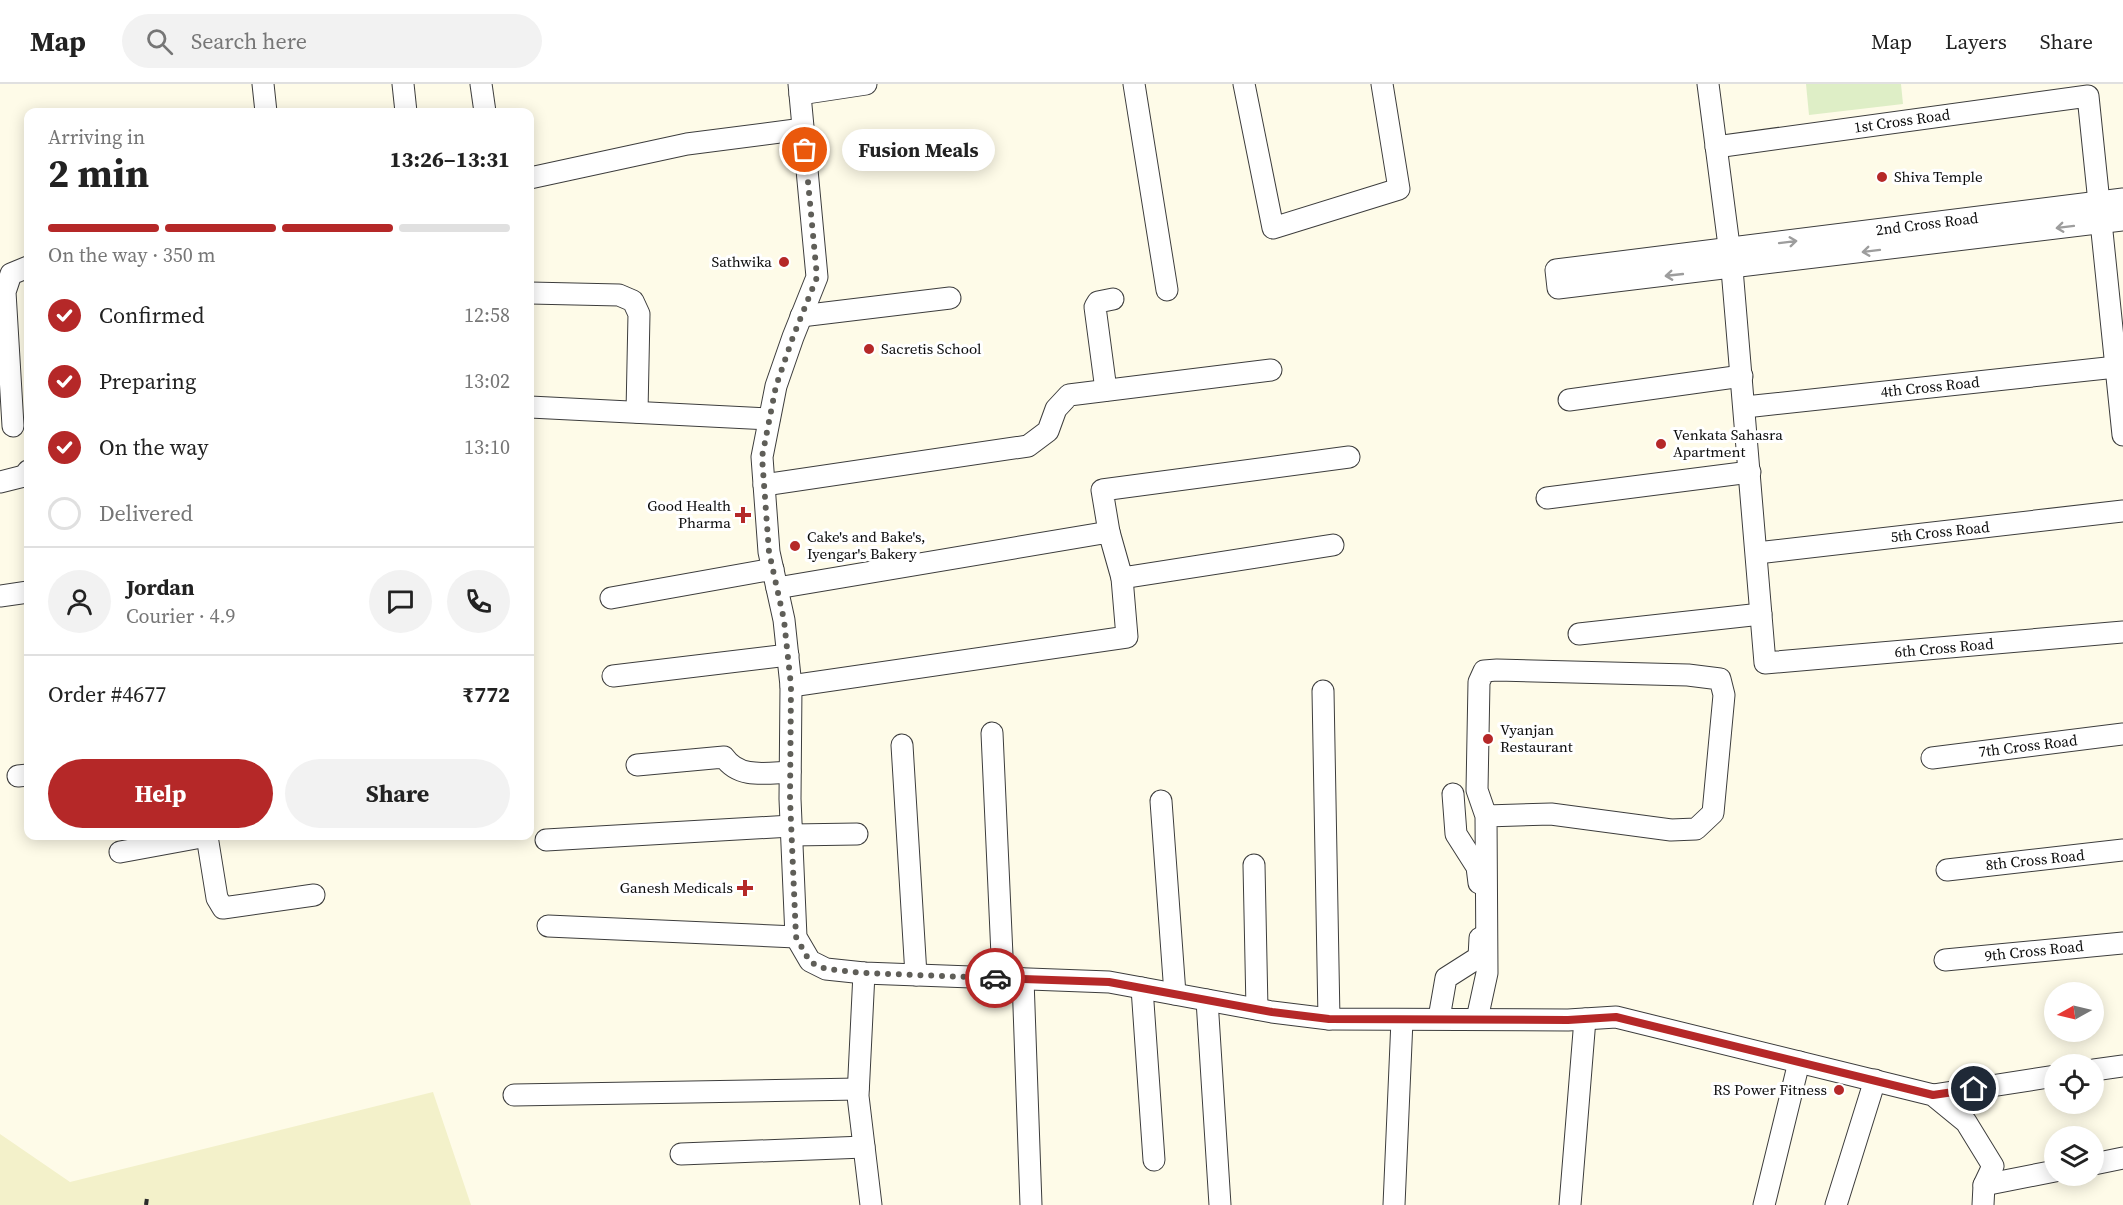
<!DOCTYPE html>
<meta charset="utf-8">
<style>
:root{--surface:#fff;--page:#f2f2f2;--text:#222;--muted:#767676;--line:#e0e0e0;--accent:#b52828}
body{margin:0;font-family:"Source Serif 4",serif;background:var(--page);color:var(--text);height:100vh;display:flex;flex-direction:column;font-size:22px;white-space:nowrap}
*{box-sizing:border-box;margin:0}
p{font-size:20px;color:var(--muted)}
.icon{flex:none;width:33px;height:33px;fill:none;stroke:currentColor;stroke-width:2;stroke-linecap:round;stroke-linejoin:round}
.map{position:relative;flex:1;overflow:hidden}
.details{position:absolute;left:24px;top:24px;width:510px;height:732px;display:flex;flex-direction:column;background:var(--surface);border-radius:12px;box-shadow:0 3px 15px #0003}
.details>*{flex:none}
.needle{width:39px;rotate:262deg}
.fabs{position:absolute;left:2044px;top:898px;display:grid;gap:12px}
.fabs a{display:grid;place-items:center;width:60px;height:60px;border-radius:50%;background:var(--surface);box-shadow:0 3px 15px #0003;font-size:30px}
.pin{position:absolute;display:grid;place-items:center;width:51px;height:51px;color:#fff;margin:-26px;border:3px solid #fff;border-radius:50%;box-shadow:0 2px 6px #0007}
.courier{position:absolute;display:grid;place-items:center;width:60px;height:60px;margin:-30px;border:4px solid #b52828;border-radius:50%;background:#fff;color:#222;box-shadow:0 2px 8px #0007}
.bubble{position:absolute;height:42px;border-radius:21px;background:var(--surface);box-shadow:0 3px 15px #0003;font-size:20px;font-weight:700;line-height:42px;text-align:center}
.headline em{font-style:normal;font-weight:700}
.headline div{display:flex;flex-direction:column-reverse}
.headline{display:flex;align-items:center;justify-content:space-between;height:102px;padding:0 24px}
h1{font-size:39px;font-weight:700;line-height:45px}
.bar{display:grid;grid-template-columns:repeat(4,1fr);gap:9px 6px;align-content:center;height:72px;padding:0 24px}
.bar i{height:8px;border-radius:4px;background:var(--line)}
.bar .current{background:var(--accent)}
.bar p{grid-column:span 4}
.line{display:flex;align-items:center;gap:15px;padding:0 24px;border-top:2px solid var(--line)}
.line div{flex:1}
.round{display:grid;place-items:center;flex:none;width:63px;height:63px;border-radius:32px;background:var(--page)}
ol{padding:0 24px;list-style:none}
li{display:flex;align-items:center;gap:18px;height:66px}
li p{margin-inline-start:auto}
li .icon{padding:6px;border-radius:50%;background:var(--accent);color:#fff;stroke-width:4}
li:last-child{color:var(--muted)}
li i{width:33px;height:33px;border:3px solid var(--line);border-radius:50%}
.primary-button{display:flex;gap:12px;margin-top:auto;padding:12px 24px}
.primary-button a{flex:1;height:69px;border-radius:36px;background:var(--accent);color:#fff;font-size:24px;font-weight:700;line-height:69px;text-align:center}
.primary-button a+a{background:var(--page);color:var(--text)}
header{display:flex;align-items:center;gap:36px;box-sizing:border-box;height:84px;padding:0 30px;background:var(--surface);border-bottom:2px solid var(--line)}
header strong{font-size:28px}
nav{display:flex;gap:33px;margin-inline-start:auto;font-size:21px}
.search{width:420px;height:54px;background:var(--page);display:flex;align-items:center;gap:15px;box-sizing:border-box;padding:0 21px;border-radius:33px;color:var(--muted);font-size:22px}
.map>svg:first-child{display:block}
.farmland{fill:#f3f1ca}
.pitch{fill:#deeec6}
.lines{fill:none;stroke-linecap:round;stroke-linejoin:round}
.minor-casing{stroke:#3d3d3d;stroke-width:23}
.path{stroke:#2c2c2c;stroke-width:4;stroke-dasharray:6 3;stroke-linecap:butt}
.minor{stroke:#fff;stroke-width:21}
.oneway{stroke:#9d9d9d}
.done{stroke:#5f5e58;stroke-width:6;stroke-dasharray:0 10.8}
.route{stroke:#b52828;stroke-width:8}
.poi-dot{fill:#b52828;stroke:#fff;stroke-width:2}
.labels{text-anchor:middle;stroke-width:6;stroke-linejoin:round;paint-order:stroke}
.street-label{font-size:15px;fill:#0a0a0a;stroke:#fff}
.poi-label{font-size:15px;fill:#0a0a0a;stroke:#fff;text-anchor:start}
</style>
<header>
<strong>Map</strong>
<div class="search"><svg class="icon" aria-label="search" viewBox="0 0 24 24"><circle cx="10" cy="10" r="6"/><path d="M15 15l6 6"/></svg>Search here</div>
<nav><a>Map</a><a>Layers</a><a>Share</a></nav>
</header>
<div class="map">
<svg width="2123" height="1121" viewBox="0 0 2123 1121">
<rect width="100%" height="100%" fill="#fefbe8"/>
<path class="farmland" d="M433 1008 471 1121H0V1050L70 1098Z"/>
<path class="pitch" d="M1806 0H1901L1903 20 1809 31Z"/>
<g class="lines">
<g class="minor-casing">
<g id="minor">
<path d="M263 0 266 28"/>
<path d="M403 0 406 28"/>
<path d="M481 0 485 28"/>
<path d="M799 0 817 193 793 253 776 302 762 373 769 468 784 536 791 602 790 715 796 853 810 877 826 885 864 889 1109 898 1272 928 1329 935 1568 936 1616 933 1933 1011 1966 1038 1993 1082 1984 1101 1983 1121"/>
<path d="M1134 0 1167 206"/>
<path d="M1244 0 1273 144 1399 105 1382 0"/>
<path d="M1708 0 1732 185 1765 579 2123 548"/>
<path d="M800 10 866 0"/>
<path d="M1716 63 2088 12 2123 351"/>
<path d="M530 94 687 60 803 45"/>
<path d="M2123 115 1556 186 1558 204 2123 136"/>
<path d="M530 209 619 211 633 217 639 230 637 328"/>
<path d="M801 232 950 214"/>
<path d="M1106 306 1095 223 1098 218 1113 215"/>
<path d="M1569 316 1742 292"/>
<path d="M530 323 769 335"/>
<path d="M1745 323 2116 283"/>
<path d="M13 342 5 208 11 190 28 183"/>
<path d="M0 398 24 392 28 387"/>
<path d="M764 401 1028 362 1048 347 1056 325 1069 311 1271 286"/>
<path d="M1547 414 1750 388"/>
<path d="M1109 448 1102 406 1349 373"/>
<path d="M1757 469 2123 427"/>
<path d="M777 504 1109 448 1122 494 1333 461"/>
<path d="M0 512 28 508"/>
<path d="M611 514 773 485"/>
<path d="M1579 550 1761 530"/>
<path d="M613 592 788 571"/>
<path d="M791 602 1127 553 1122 494"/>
<path d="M1323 607 1329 935"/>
<path d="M992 649 1003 894"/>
<path d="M902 661 916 891"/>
<path d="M1932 674 2123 650"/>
<path d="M637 681 724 673C739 695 766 689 790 688"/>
<path d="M18 692 28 691"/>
<path d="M1453 710 1456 750 1477 783 1479 799"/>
<path d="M1161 717 1175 910"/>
<path d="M792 751 857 750"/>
<path d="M207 752 217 814 223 824 314 811"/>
<path d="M546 756 791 742"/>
<path d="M120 768 207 752"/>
<path d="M1254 781 1257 925"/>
<path d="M1947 786 2123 766"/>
<path d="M548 842 796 853"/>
<path d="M1945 876 2123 859"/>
<path d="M864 889 858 1012 871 1121"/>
<path d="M1023 895 1031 1121"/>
<path d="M1142 904 1154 1076"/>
<path d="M1207 916 1220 1121"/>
<path d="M1439 934 1446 894 1479 873 1480 854"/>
<path d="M1477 935 1487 889 1486 732 1477 706 1479 598 1484 587 1497 586 1688 591 1720 595 1724 611 1713 729 1696 745 1671 746 1551 730 1486 732"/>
<path d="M2094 986 2123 982"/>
<path d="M514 1011 858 1005"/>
<path d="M1933 1011 2055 992"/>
<path d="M681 1070 864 1063"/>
<path d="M2094 1080 2123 1074"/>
<path d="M1984 1101 2055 1087"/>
<path d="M1394 1121 1402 936"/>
<path d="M1570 1121 1585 935"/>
<path d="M1764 1121 1799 978"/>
<path d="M1836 1121 1875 996"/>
</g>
</g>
<path class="path" d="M146 1121 147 1114"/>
<use href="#minor" class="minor"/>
</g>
<defs><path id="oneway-shaft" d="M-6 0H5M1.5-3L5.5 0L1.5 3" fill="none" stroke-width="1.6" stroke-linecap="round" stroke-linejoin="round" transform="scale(1.5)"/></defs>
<g class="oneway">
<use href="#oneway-shaft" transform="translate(2065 143) rotate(173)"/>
<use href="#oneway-shaft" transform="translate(1788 158) rotate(-7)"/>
<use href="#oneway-shaft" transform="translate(1871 167) rotate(173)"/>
<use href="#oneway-shaft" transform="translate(1674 191) rotate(174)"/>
</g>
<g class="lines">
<path class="done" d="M805 66 817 193 793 253 776 302 762 373 769 468 784 536 791 602 790 715 796 853 810 878 826 885 864 889 995 894"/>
<path class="route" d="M995 894 1109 898 1272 928 1329 935 1568 936 1616 933 1933 1011 1974 1005"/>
</g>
<g class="poi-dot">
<circle cx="1882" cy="93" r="6"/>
<circle cx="784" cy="178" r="6"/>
<circle cx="869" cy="265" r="6"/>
<circle cx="1661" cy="360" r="6"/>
<path d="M740 422h6v6h6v6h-6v6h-6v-6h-6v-6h6z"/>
<circle cx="795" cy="462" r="6"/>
<circle cx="1488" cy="655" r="6"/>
<path d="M742 795h6v6h6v6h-6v6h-6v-6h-6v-6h6z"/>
<circle cx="1839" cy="1006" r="6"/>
</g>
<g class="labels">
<g class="street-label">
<text transform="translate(1902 37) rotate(-8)" y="5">1st Cross Road</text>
<text transform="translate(1927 140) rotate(-7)" y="5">2nd Cross Road</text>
<text transform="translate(1930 303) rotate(-6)" y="5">4th Cross Road</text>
<text transform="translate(1940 448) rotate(-6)" y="5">5th Cross Road</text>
<text transform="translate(1944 564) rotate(-5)" y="5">6th Cross Road</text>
<text transform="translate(2028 662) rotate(-7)" y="5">7th Cross Road</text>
<text transform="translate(2035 776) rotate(-6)" y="5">8th Cross Road</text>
<text transform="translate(2034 867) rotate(-6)" y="5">9th Cross Road</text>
</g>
<g class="poi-label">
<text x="1894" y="98">Shiva Temple</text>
<text x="772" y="183" text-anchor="end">Sathwika</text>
<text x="881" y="270">Sacretis School</text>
<text x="1673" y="356">Venkata Sahasra<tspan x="1673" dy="17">Apartment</tspan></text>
<text x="731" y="427" text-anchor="end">Good Health<tspan x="731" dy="17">Pharma</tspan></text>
<text x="807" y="458">Cake's and Bake's,<tspan x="807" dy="17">Iyengar's Bakery</tspan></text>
<text x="1500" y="651">Vyanjan<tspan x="1500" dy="17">Restaurant</tspan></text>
<text x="733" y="809" text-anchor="end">Ganesh Medicals</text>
<text x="1827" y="1011" text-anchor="end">RS Power Fitness</text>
</g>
</g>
</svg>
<div class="fabs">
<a><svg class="needle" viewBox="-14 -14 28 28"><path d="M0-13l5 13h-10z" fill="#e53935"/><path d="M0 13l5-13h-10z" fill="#767676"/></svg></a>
<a><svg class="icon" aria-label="locate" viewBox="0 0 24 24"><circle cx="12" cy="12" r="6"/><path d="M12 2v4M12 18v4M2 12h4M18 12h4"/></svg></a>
<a><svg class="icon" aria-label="layers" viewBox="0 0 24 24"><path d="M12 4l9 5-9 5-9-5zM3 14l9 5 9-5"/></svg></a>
</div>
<div class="pin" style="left:805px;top:66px;background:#ea580c"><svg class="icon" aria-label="bag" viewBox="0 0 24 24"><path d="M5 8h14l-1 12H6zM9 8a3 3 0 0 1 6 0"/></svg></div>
<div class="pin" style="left:1974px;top:1005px;background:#1f2937"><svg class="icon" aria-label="home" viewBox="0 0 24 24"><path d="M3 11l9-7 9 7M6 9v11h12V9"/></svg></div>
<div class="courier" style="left:995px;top:894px"><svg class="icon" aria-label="car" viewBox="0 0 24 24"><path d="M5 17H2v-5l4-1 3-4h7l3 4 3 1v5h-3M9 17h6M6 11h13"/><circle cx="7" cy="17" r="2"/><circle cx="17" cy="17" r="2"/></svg></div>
<div class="bubble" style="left:842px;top:45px;width:153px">Fusion Meals</div>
<section class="details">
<div class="headline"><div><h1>2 min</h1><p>Arriving in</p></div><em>13:26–13:31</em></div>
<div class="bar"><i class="current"></i><i class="current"></i><i class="current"></i><i></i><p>On the way · 350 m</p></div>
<ol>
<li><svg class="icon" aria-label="check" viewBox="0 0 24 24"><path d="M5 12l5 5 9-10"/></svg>Confirmed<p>12:58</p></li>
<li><svg class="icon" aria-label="check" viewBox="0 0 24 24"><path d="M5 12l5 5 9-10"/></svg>Preparing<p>13:02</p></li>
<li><svg class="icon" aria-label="check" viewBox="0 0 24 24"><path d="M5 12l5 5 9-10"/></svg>On the way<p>13:10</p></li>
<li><i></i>Delivered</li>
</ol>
<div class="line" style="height:108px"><a class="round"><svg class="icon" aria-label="person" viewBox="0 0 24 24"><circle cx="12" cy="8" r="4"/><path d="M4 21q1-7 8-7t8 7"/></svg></a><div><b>Jordan</b><p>Courier · 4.9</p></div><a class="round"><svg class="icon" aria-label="chat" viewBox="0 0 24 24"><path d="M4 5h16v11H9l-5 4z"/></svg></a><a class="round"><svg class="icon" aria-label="phone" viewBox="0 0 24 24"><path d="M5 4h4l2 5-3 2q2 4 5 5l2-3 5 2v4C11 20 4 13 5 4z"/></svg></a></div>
<div class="line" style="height:78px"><div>Order #4677</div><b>₹772</b></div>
<div class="primary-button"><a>Help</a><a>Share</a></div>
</section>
</div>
